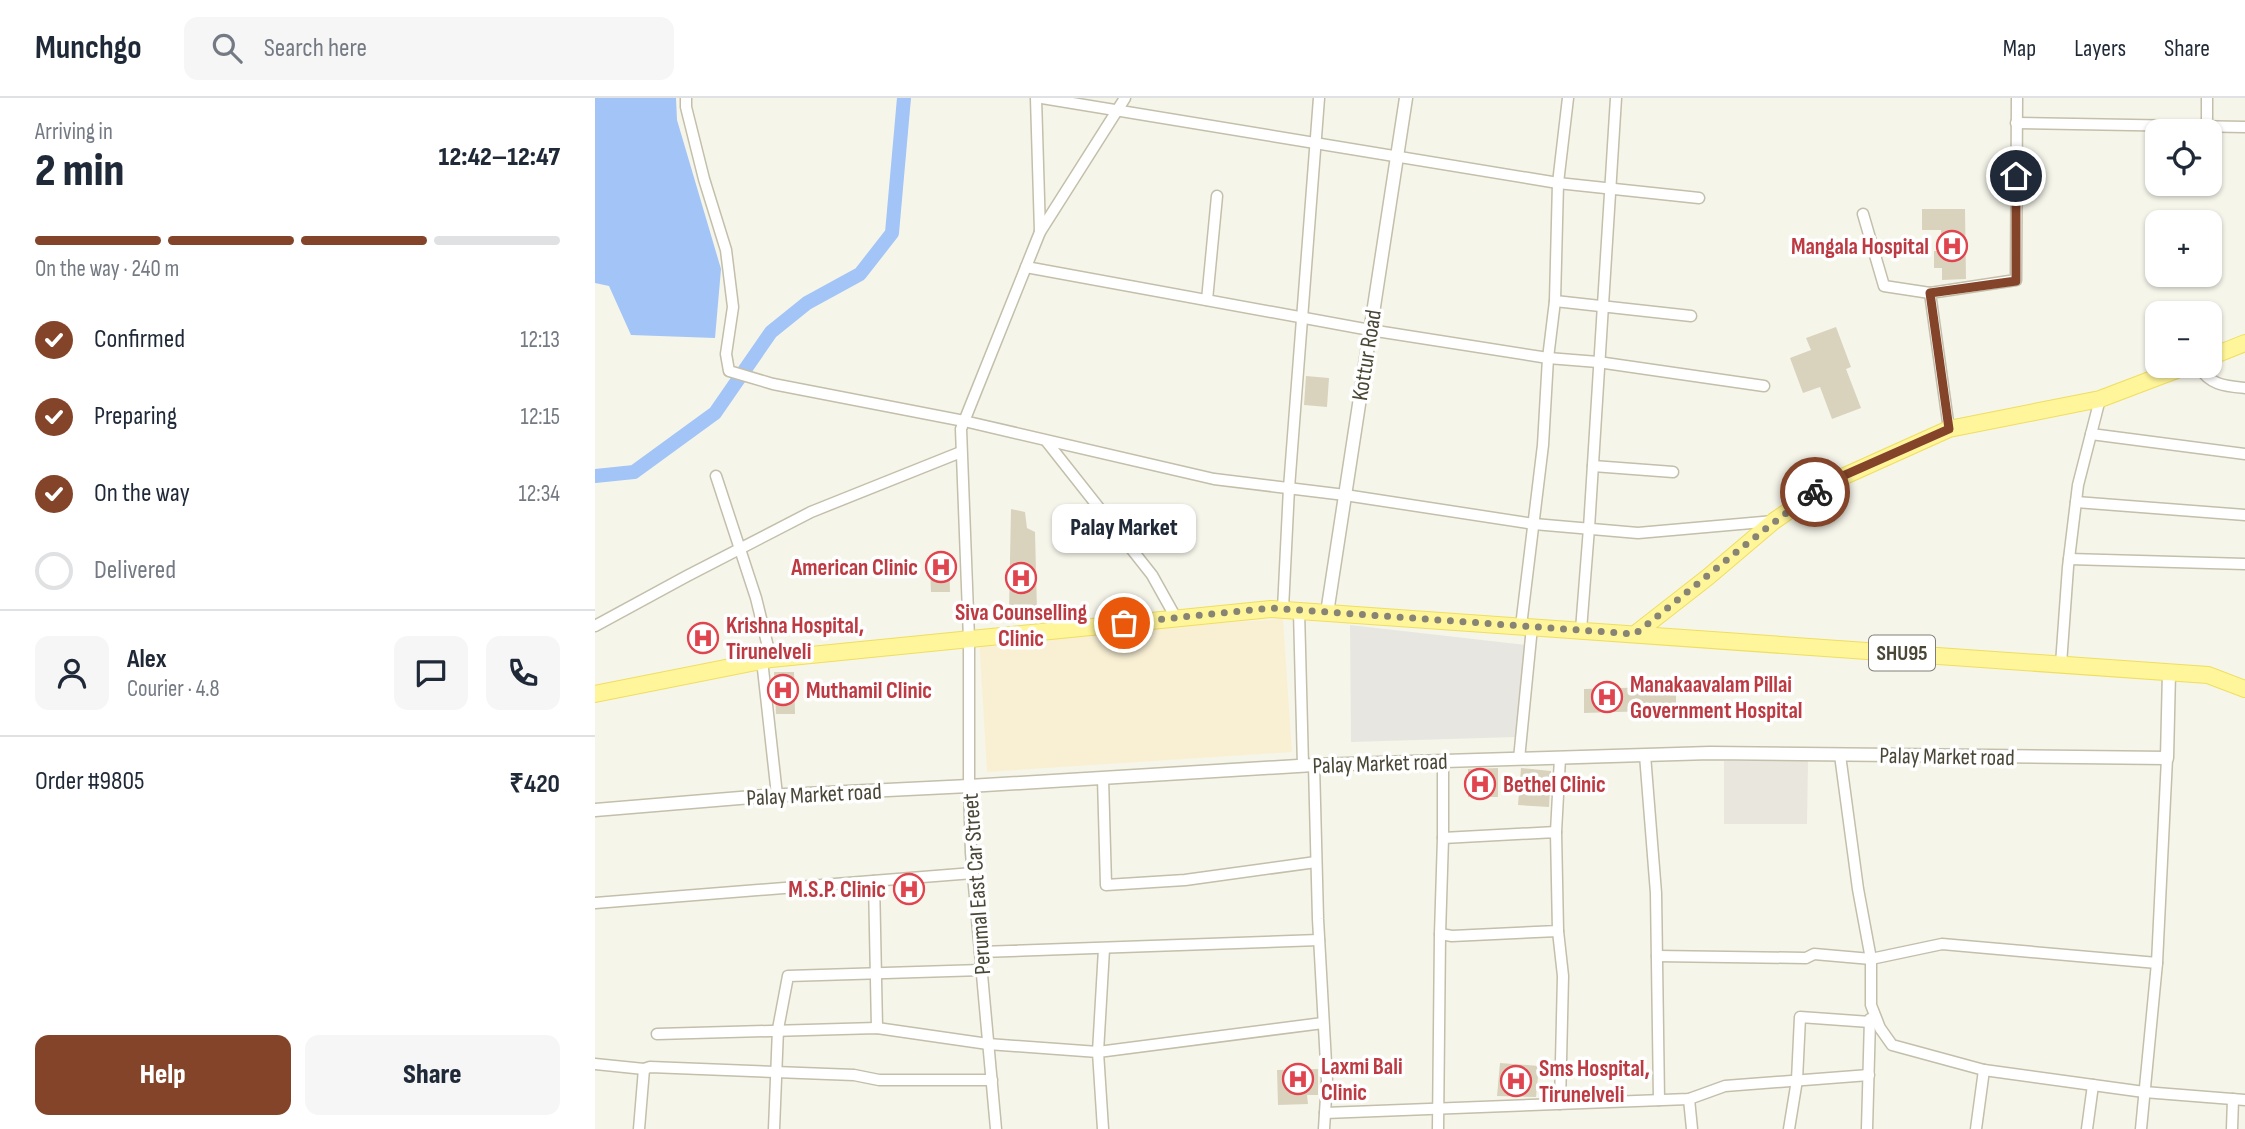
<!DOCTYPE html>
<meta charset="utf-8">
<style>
:root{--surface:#fff;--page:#f6f6f7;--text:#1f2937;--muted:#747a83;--line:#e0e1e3;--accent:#844429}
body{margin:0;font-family:"Sofia Sans Condensed",sans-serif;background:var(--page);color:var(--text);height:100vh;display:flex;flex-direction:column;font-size:26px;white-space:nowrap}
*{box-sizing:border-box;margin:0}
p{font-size:23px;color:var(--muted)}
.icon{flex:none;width:38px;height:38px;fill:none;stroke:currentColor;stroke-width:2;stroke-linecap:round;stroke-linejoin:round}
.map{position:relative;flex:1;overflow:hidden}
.sheet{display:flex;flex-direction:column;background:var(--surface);width:595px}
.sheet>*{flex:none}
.tools{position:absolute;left:1550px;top:21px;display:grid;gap:14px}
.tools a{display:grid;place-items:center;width:77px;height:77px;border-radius:14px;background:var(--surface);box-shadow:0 2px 5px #0004;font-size:35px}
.pin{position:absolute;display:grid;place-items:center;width:60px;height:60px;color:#fff;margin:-30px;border:4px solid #fff;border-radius:50%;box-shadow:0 2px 7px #0007}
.courier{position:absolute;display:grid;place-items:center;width:70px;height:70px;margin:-35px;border:5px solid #844429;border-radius:50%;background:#fff;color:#222;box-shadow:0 2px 9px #0007}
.bubble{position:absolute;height:49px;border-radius:14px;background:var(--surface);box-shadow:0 2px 5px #0004;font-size:23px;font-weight:800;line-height:49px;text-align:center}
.overview em{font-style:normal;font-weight:800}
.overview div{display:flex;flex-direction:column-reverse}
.overview{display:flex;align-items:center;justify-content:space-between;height:119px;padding:0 35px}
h1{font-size:46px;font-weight:800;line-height:52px}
.bar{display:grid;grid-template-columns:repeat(4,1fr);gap:10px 7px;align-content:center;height:84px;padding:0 35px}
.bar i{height:9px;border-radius:5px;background:var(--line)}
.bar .on{background:var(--accent)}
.bar p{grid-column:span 4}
.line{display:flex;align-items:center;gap:18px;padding:0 35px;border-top:2px solid var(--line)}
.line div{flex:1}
.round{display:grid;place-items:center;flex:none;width:74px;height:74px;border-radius:14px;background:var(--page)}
ol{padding:0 35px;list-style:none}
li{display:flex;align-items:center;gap:21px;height:77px}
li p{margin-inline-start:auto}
li .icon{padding:7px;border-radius:50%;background:var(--accent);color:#fff;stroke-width:4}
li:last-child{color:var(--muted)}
li i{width:38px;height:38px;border:4px solid var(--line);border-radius:50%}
.cta{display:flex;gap:14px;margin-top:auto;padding:14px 35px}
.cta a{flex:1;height:80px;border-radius:14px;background:var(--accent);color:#fff;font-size:28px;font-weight:800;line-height:80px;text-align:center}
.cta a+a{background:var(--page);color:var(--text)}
header{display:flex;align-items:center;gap:42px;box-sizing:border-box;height:98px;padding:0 35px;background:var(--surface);border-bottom:2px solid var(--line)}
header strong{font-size:33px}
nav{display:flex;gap:38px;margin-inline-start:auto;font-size:24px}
.search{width:490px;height:63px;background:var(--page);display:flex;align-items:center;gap:18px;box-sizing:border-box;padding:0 24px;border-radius:14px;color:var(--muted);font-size:26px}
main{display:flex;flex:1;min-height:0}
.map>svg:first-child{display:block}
.commercial{fill:#f9f0d4}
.industrial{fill:#e9e6de}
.parking{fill:#e7e6e1}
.water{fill:#a2c4f7}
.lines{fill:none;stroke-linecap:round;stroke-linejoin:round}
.canal{stroke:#a2c4f7;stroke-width:14}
.building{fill:#d9d3be}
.minor-casing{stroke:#c3bfab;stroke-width:13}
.tertiary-casing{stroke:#c3bfab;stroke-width:15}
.primary-casing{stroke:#efde5f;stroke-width:18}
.minor{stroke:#fff;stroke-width:10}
.tertiary{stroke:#fff;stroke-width:12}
.primary{stroke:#fff59a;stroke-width:16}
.done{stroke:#878476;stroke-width:7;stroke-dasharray:0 12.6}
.route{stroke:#844429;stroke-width:9}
.labels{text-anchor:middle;stroke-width:7;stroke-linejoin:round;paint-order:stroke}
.shield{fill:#fff;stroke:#817e73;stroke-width:2}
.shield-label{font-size:21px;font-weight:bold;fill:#4b4737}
.health-label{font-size:23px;font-weight:bold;fill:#be3a42;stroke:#fff;text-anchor:start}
.street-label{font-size:23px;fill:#4b4737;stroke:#fff}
</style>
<header>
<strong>Munchgo</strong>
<div class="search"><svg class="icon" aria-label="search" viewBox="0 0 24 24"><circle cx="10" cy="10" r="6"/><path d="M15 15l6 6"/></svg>Search here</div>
<nav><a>Map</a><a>Layers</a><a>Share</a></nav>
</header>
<main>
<section class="sheet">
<div class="overview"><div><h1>2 min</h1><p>Arriving in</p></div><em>12:42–12:47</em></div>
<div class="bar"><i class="on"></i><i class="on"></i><i class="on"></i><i></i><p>On the way · 240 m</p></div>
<ol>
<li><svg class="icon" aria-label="check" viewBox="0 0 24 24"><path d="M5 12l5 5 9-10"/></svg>Confirmed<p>12:13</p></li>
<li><svg class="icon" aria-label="check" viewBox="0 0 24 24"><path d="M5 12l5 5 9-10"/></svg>Preparing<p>12:15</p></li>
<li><svg class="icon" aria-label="check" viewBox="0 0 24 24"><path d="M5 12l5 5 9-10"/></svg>On the way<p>12:34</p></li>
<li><i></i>Delivered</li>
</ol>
<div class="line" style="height:126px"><a class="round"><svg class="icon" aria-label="person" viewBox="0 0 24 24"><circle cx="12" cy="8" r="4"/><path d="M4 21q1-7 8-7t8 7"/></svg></a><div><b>Alex</b><p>Courier · 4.8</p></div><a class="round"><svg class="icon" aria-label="chat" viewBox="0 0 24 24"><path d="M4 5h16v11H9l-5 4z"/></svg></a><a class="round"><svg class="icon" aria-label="phone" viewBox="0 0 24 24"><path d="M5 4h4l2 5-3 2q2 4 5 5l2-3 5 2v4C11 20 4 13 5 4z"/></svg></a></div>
<div class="line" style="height:91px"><div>Order #9805</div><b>₹420</b></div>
<div class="cta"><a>Help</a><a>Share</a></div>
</section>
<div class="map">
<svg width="1650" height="1031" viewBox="0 0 1650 1031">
<rect width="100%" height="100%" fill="#f6f5ea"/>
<path class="commercial" d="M688 521 697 654 392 674 384 540Z"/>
<path class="industrial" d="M1129 663H1213L1212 726H1129Z"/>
<path class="parking" d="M755 527 932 547 921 639 756 644Z"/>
<path class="water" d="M0 0H81L82 22 126 171 120 240 36 237 14 188 0 185Z"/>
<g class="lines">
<path class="canal" d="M0 378 39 374 120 315 176 234 212 205 265 176 297 135 309 0"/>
</g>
<g class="building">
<path d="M1327 111H1370L1371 181 1347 182V170H1339V153H1347L1346 132H1327Z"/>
<path d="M1241 229 1256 269 1251 271 1266 310 1237 321 1225 289 1208 295 1195 260 1216 252 1211 240Z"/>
<path d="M711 278 734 280 732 309 709 307Z"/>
<path d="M416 411 430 414 432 430 440 434 442 513 414 512Z"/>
<path d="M340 455H354L355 494H336L335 469H340Z"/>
<path d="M118 531 120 545 99 548 97 535Z"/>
<path d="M179 574H199L200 616H181Z"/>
<path d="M1060 589 1061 597 1081 596V616H1055V613L989 615V591Z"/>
<path d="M903 670V699H873V671Z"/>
<path d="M926 670 956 673 954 709 923 707Z"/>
<path d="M905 965 944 968 941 999 902 998Z"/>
<path d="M723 971V997H712L713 1006 683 1007 682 972Z"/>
</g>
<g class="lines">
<g class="minor-casing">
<g id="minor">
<path d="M91 0V9L109 81 131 152 138 209 131 256 134 273 178 286 369 323 619 381 750 397 939 426 1043 435 1179 423"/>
<path d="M441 0 445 134"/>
<path d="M447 0 963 85 1104 100"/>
<path d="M1421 25 1650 29"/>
<path d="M1612 27V0"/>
<path d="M1268 116 1289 188 1335 195"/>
<path d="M431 169 775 232 953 260 1003 264 1169 288"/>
<path d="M612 202 622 98"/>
<path d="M960 203 1096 218"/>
<path d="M1603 268C1615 287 1629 288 1650 290"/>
<path d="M1354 331 1335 195 1421 182 1422 0"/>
<path d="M1496 336 1650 356"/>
<path d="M452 344 557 477 581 520"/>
<path d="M998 368 1078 374"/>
<path d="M121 378 161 500 176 561"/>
<path d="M1481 404 1650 417"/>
<path d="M1474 461 1650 466"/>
<path d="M688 511 694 390 724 0"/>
<path d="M704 513 708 668"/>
<path d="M0 528 92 478 216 414 366 354"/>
<path d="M926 528 948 347 953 260 960 203 963 85 973 0"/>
<path d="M986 532 994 430 1021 0"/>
<path d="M167 562 182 697"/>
<path d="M1466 566 1473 469 1483 387 1505 301"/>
<path d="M1050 657 1061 795 1064 1002"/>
<path d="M924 661 937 529"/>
<path d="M719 667 723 821 732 983 729 1031"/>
<path d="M508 680 511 787 590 782 721 764"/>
<path d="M961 734 965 660"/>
<path d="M279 783 282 930"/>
<path d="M0 805 378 775"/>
<path d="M963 833 968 878 965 1006"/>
<path d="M845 836 848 740V663"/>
<path d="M509 851 503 954 728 925"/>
<path d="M385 854 724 842"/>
<path d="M1062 858 1211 860 1219 856 1276 861 1263 791 1245 657"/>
<path d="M1562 865 1347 846 1276 861V907L1285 930 1297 947 1389 972 1549 994 1650 1002"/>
<path d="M62 936 282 930 393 946 503 954 508 1031"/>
<path d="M0 966 49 971 55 969 259 977 284 982H397"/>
<path d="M1094 1001 1097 1031"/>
<path d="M730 1015 1094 1001 1130 988 1274 977"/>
<path d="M44 1031 49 971"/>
<path d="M179 1031 183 931 193 878 387 872"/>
<path d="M401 1031 376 755 374 688V541L366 331 445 134 530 0"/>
<path d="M843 1031 845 836 857 838 963 833 961 734 848 740"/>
<path d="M1194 1031 1202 982 1205 919 1275 924"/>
<path d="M1272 1031 1275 921"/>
<path d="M1381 1031 1389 972"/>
<path d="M1492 1031 1498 987"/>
<path d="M1546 1031 1562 865 1572 660"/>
<path d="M1637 1031 1638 1001"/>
</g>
</g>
<g class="tertiary-casing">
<g id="tertiary">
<path d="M732 515 811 0"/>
<path d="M0 712 170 698 374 688 719 667 1115 655 1572 660 1574 574"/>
</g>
</g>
<g class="primary-casing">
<g id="primary">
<path d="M1615 259 1650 245"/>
<path d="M1040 536 1113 479 1179 423 1234 385 1354 331 1505 301 1592 268"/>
<path d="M0 596 176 561 676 511 1613 577 1650 591"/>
</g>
</g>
<use href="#minor" class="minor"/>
<use href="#tertiary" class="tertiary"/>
<use href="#primary" class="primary"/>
</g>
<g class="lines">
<path class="done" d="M529 525 676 510 1040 536C1100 489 1158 438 1220 394"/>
<path class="route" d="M1220 394 1234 384 1354 331 1335 195 1421 183V78"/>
</g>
<defs>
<g id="hospital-ring" transform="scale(1.575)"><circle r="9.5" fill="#fff" stroke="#e0444e" stroke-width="1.5"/><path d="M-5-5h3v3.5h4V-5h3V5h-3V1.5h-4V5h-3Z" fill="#e0444e"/></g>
</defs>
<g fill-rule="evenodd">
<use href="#hospital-ring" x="1357" y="148"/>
<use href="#hospital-ring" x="346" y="469"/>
<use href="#hospital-ring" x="426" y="480"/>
<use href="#hospital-ring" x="108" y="540"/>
<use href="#hospital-ring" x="188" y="592"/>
<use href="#hospital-ring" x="1012" y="599"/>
<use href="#hospital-ring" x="885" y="686"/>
<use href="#hospital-ring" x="314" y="791"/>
<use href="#hospital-ring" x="703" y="981"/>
<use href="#hospital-ring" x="921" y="983"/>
</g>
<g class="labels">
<rect class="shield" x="1274" y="537.5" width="66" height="35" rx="5"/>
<g class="shield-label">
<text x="1307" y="562">SHU95</text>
</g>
<g class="health-label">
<text x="1334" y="156" text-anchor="end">Mangala Hospital</text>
<text x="323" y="477" text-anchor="end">American Clinic</text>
<text x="426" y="522" text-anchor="middle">Siva Counselling<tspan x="426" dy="26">Clinic</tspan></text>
<text x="131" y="535">Krishna Hospital,<tspan x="131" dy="26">Tirunelveli</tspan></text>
<text x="1035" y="594">Manakaavalam Pillai<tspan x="1035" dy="26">Government Hospital</tspan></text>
<text x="211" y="600">Muthamil Clinic</text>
<text x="908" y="694">Bethel Clinic</text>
<text x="291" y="799" text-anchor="end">M.S.P. Clinic</text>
<text x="726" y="976">Laxmi Bali<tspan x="726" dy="26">Clinic</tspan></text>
<text x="944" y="978">Sms Hospital,<tspan x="944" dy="26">Tirunelveli</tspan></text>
</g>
<g class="street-label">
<text transform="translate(771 257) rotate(-81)" y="8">Kottur Road</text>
<text transform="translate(1352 658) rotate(1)" y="8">Palay Market road</text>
<text transform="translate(785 665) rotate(-2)" y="8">Palay Market road</text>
<text transform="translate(219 696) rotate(-3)" y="8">Palay Market road</text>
<text transform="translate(381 786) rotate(-94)" y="8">Perumal East Car Street</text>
</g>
</g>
</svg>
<div class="tools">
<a><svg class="icon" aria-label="locate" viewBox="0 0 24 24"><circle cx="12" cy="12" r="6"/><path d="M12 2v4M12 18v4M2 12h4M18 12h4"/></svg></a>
<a>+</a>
<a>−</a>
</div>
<div class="pin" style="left:529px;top:525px;background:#ea580c"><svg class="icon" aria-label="bag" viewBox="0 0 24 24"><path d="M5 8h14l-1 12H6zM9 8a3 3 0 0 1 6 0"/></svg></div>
<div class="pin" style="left:1421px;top:78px;background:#1f2937"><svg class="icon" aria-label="home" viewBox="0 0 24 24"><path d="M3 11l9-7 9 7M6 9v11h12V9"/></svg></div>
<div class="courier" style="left:1220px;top:394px"><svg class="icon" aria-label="bike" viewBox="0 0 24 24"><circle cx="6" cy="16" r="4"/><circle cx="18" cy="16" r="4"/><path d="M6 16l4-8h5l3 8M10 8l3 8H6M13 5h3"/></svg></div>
<div class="bubble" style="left:457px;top:406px;width:144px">Palay Market</div>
</div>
</main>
